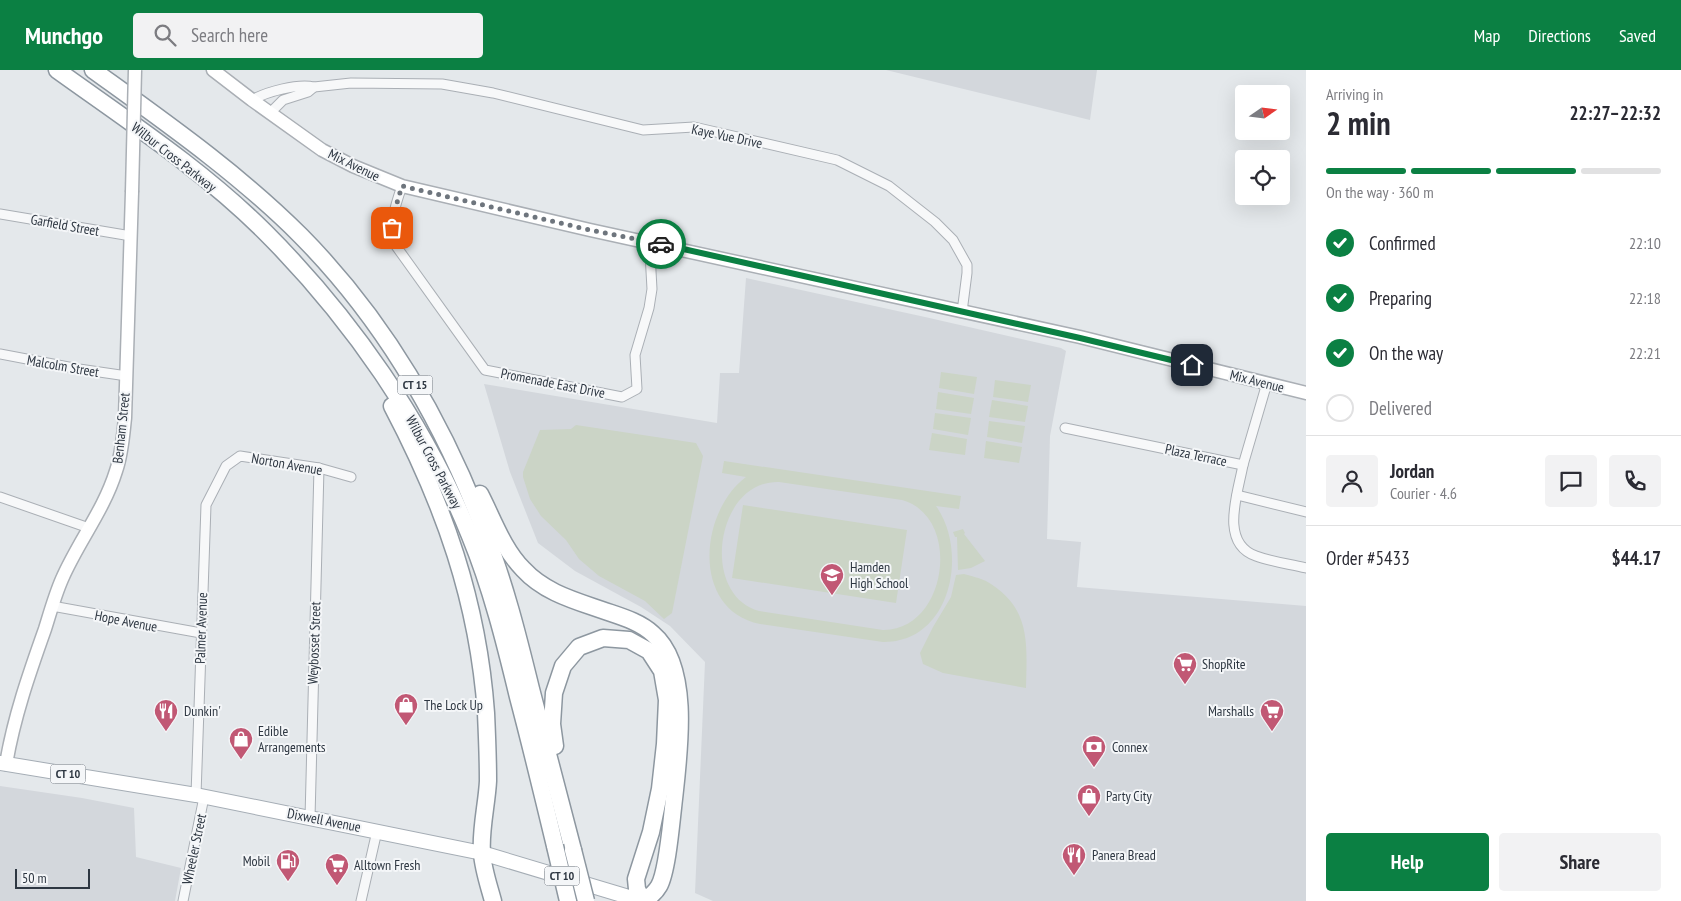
<!DOCTYPE html>
<meta charset="utf-8">
<style>
:root{--surface:#fff;--page:#f2f2f3;--text:#2b2b33;--muted:#7c7c81;--line:#e1e1e2;--accent:#0b8043}
body{margin:0;font-family:"PT Sans Narrow",sans-serif;background:var(--page);color:var(--text);height:100vh;display:flex;flex-direction:column;font-size:19px;white-space:nowrap}
*{box-sizing:border-box;margin:0}
p{font-size:16px;color:var(--muted)}
.icon{flex:none;width:28px;height:28px;fill:none;stroke:currentColor;stroke-width:2;stroke-linecap:round;stroke-linejoin:round}
.map{position:relative;flex:1;overflow:hidden}
.drawer{display:flex;flex-direction:column;background:var(--surface);width:375px}
.drawer>*{flex:none}
.needle{width:32px;rotate:76deg}
.buttons{position:absolute;left:1235px;top:15px;display:grid;gap:10px}
.buttons a{display:grid;place-items:center;width:55px;height:55px;border-radius:5px;background:var(--surface);box-shadow:0 5px 20px #0002;font-size:25px}
.scale{position:absolute;left:15px;bottom:12px;width:75px;box-sizing:border-box;padding-left:5px;border:2px solid #2e3742;border-top:0;font-size:14px;line-height:18px;white-space:nowrap;color:#2e3742;-webkit-text-stroke:4px #f4f6f8;paint-order:stroke}
.pin{position:absolute;display:grid;place-items:center;width:42px;height:42px;color:#fff;margin:-21px;border-radius:10px;box-shadow:0 2px 8px #0006}
.courier{position:absolute;display:grid;place-items:center;width:50px;height:50px;margin:-25px;border:4px solid #0b8043;border-radius:50%;background:#fff;color:#222;box-shadow:0 1px 6px #0007}
.summary em{font-style:normal;font-weight:600}
.summary div{display:flex;flex-direction:column-reverse}
.summary{display:flex;align-items:center;justify-content:space-between;height:85px;padding:0 20px}
h1{font-size:32px;font-weight:600;line-height:38px}
.bar{display:grid;grid-template-columns:repeat(4,1fr);gap:8px 5px;align-content:center;height:60px;padding:0 20px}
.bar i{height:6px;border-radius:4px;background:var(--line)}
.bar .current{background:var(--accent)}
.bar p{grid-column:span 4}
.line{display:flex;align-items:center;gap:12px;padding:0 20px;border-top:1px solid var(--line)}
.line div{flex:1}
.round{display:grid;place-items:center;flex:none;width:52px;height:52px;border-radius:5px;background:var(--page)}
ol{padding:0 20px;list-style:none}
li{display:flex;align-items:center;gap:15px;height:55px}
li p{margin-inline-start:auto}
li .icon{padding:5px;border-radius:50%;background:var(--accent);color:#fff;stroke-width:4}
li:last-child{color:var(--muted)}
li i{width:28px;height:28px;border:2px solid var(--line);border-radius:50%}
.button{display:flex;gap:10px;margin-top:auto;padding:10px 20px}
.button a{flex:1;height:58px;border-radius:5px;background:var(--accent);color:#fff;font-size:20px;font-weight:600;line-height:58px;text-align:center}
.button a+a{background:var(--page);color:var(--text)}
header{display:flex;align-items:center;gap:30px;box-sizing:border-box;height:70px;padding:0 25px;background:var(--accent);color:#fff}
header strong{font-size:24px}
nav{display:flex;gap:28px;margin-inline-start:auto;font-size:18px}
.search{width:350px;height:45px;background:var(--page);display:flex;align-items:center;gap:12px;box-sizing:border-box;padding:0 18px;border-radius:5px;color:var(--muted);font-size:19px}
main{display:flex;flex:1;min-height:0}
.map>svg:first-child{display:block}
.built{fill:#d3d7dc}
.green{fill:#cbd4c6;fill-rule:evenodd}
.lines{fill:none;stroke-linecap:round;stroke-linejoin:round}
.street-casing{stroke:#aaafb5;stroke-width:11}
.secondary-casing{stroke:#aaafb5;stroke-width:15}
.primary-casing{stroke:#a5adb5;stroke-width:16}
.highway-casing{stroke:#8d97a0;stroke-width:19}
.street{stroke:#f7f8f9;stroke-width:9}
.secondary{stroke:#fff;stroke-width:12}
.primary{stroke:#fff;stroke-width:14}
.highway{stroke:#fff;stroke-width:16}
.secondary-bridge-casing{stroke:#aaafb5;stroke-width:15;stroke-linecap:butt}
.highway-bridge-casing{stroke:#8d97a0;stroke-width:19;stroke-linecap:butt}
.secondary-bridge{stroke:#fff;stroke-width:12}
.highway-bridge{stroke:#fff;stroke-width:16}
.done{stroke:#6e757d;stroke-width:5;stroke-dasharray:0 9}
.route{stroke:#0b8043;stroke-width:6}
.labels{text-anchor:middle;stroke-width:4;stroke-linejoin:round;paint-order:stroke}
.shield{fill:#f4f6f8;stroke:#697079;stroke-width:1}
.shield-label{font-size:12px;font-weight:bold;fill:#2e3742}
.street-label{font-size:14px;fill:#2e3742;stroke:#f4f6f8}
.poi-label{font-size:14px;fill:#2e3742;stroke:#f4f6f8;text-anchor:start}
</style>
<header>
<strong>Munchgo</strong>
<div class="search"><svg class="icon" aria-label="search" viewBox="0 0 24 24"><circle cx="10" cy="10" r="6"/><path d="M15 15l6 6"/></svg>Search here</div>
<nav><a>Map</a><a>Directions</a><a>Saved</a></nav>
</header>
<main>
<div class="map">
<svg width="1306" height="831" viewBox="0 0 1306 831">
<rect width="100%" height="100%" fill="#e4e8eb"/>
<g class="built">
<path d="M886 0H1097L1090 50Z"/>
<path d="M746 208 925 247 1061 278 1066 281 1050 366 1047 469 1081 472 1077 517 1306 536V831H713L695 823 705 592 670 556 641 537 575 501 538 473 510 402 484 314 717 353 720 303H739Z"/>
<path d="M0 716 82 728 134 738 136 787 181 798 175 831H0Z"/>
</g>
<g class="green">
<path d="M941 302 977 307 974 324 939 318Z"/>
<path d="M995 310 1031 315 1028 332 993 327Z"/>
<path d="M938 322 974 328 971 344 936 339Z"/>
<path d="M992 330 1028 336 1025 352 989 347Z"/>
<path d="M935 343 971 348 968 365 933 359Z"/>
<path d="M989 351 1025 356 1022 373 987 367Z"/>
<path d="M576 355 696 373 703 386 672 543 664 549 645 531 599 506 579 489 566 470 541 446 530 429 523 407V402L540 360 571 359Z"/>
<path d="M932 363 967 369 965 385 929 380Z"/>
<path d="M986 371 1022 377 1019 393 984 388Z"/>
<path d="M724 391 961 426 959 439 936 436C969 482 951 573 883 572L760 554C691 540 699 442 746 407L722 403ZM779 412 902 430C963 447 947 561 883 560L759 541C699 524 716 410 779 412Z"/>
<path d="M743 435 907 460 896 533 732 508Z"/>
<path d="M963 459 965 463 964 464 985 491 971 498 958 500 957 467H955L953 462Z"/>
<path d="M964 504C971 506 980 508 986 511 1031 537 1027 572 1026 618L943 603 923 594 920 583 933 557 951 527 956 505Z"/>
</g>
<g class="lines">
<g class="street-casing">
<g id="street">
<path d="M314 17 351 13 442 14 493 23 643 60 694 57 837 90 889 116 935 152 953 170 967 195V203L962 242"/>
<path d="M252 30C266 22 298 13 314 17L308 22 283 30 270 43"/>
<path d="M402 116C395 136 388 156 396 176L485 300 622 327 637 319 635 285 649 238 652 219 650 183 653 172"/>
<path d="M0 144 131 166"/>
<path d="M0 284 79 299 127 306"/>
<path d="M1065 358 1243 395 1267 313"/>
<path d="M1243 395C1238 423 1219 473 1256 486 1272 492 1290 494 1306 498"/>
<path d="M1237 425 1306 442"/>
<path d="M0 427 89 458"/>
<path d="M52 536 201 563"/>
<path d="M196 725 206 435 226 396 240 386 319 398 351 407"/>
<path d="M310 748 319 398"/>
<path d="M183 831 204 727"/>
<path d="M361 831 377 761"/>
</g>
</g>
<g class="secondary-casing">
<g id="secondary">
<path d="M213 0 252 30 322 80 353 96 402 116 590 160 1080 267 1306 323"/>
<path d="M6 694C14 647 29 604 45 559 50 543 55 525 62 509 78 472 104 440 116 401 122 384 123 366 125 348L132 122"/>
</g>
</g>
<g class="primary-casing">
<path id="primary" d="M0 693 196 725 482 783 642 831"/>
</g>
<g class="highway-casing">
<g id="highway">
<path d="M57 0C128 51 203 100 265 162 350 247 425 354 470 466 491 517 505 573 518 627 531 676 543 726 555 776"/>
<path d="M93 0C165 52 238 103 301 166 384 250 444 354 485 463 505 514 518 566 531 619 545 672 559 726 573 780"/>
<path d="M392 336C444 435 478 531 486 643 487 665 488 689 488 711 487 733 480 761 482 783 483 799 489 816 493 831"/>
<path d="M480 424C493 449 503 479 523 499 544 522 573 530 602 540 619 546 639 551 653 564 693 598 678 690 673 738 671 755 667 802 659 816 655 823 650 827 643 831"/>
<path d="M555 676 552 654 554 623 563 596 579 577 603 568 629 570 649 581 662 601 667 630 665 674 660 719 651 762 636 809 637 819 643 831"/>
</g>
</g>
<use href="#street" class="street"/>
<use href="#secondary" class="secondary"/>
<use href="#primary" class="primary"/>
<use href="#highway" class="highway"/>
<g class="secondary-bridge-casing">
<path id="secondary-bridge" d="M132 122 135 0"/>
</g>
<g class="highway-bridge-casing">
<g id="highway-bridge">
<path d="M555 776 568 831"/>
<path d="M573 780 586 831"/>
</g>
</g>
<use href="#secondary-bridge" class="secondary-bridge"/>
<use href="#highway-bridge" class="highway-bridge"/>
</g>
<g class="lines">
<path class="done" d="M392 158 393 146 402 116 590 160 661 174"/>
<path class="route" d="M661 174 1080 268 1192 295"/>
</g>
<defs>
<g id="school-pin" transform="scale(1.25)"><path d="M0 17L-7.5 6A9.5 9.5 0 1 1 7.5 6Z" fill="#c15874" stroke="#f4f6f8"/><path d="M0-5L7-2L0 1L-7-2ZM-4 1L0 2.5L4 1V4Q0 6-4 4Z" fill="#fff"/></g>
<g id="supermarket-pin" transform="scale(1.25)"><path d="M0 17L-7.5 6A9.5 9.5 0 1 1 7.5 6Z" fill="#c15874" stroke="#f4f6f8"/><path d="M-6-5.5h2.5l.6 2H6L4.5 2H-2.5L-4.4-4H-6ZM-1.5 3.2a1.3 1.3 0 1 0 .1 0ZM3 3.2a1.3 1.3 0 1 0 .1 0Z" fill="#fff"/></g>
<g id="shop-pin" transform="scale(1.25)"><path d="M0 17L-7.5 6A9.5 9.5 0 1 1 7.5 6Z" fill="#c15874" stroke="#f4f6f8"/><path d="M-5-2.5h2.3a2.7 3.5 0 0 1 5.4 0H5L5.5 6h-11ZM-1.5-2.5h3a1.5 2.3 0 0 0-3 0Z" fill="#fff"/></g>
<g id="restaurant-pin" transform="scale(1.25)"><path d="M0 17L-7.5 6A9.5 9.5 0 1 1 7.5 6Z" fill="#c15874" stroke="#f4f6f8"/><path d="M-5-6h1v4h1v-4h1v4h1v-4h1v5L-1.5 .5V6h-2V.5L-5-1ZM5-6V6H3V1.5H1.5Q1.5-4 5-6Z" fill="#fff"/></g>
<g id="bank-pin" transform="scale(1.25)"><path d="M0 17L-7.5 6A9.5 9.5 0 1 1 7.5 6Z" fill="#c15874" stroke="#f4f6f8"/><path d="M-6-4H6V4H-6ZM0-2.3a2.3 2.3 0 1 0 0 4.6a2.3 2.3 0 1 0 0-4.6Z" fill="#fff"/></g>
<g id="fuel-pin" transform="scale(1.25)"><path d="M0 17L-7.5 6A9.5 9.5 0 1 1 7.5 6Z" fill="#c15874" stroke="#f4f6f8"/><path d="M-5.5-6h7V0h2V4h1.3V-2.5L3-4.5l.8-.8L6-3V5H2.5V1h-1V6h-7ZM-4.2-4.7v3.2H.2V-4.7Z" fill="#fff"/></g>
</defs>
<g fill-rule="evenodd">
<use href="#school-pin" x="832" y="505"/>
<use href="#supermarket-pin" x="1185" y="594"/>
<use href="#shop-pin" x="406" y="635"/>
<use href="#restaurant-pin" x="166" y="641"/>
<use href="#supermarket-pin" x="1272" y="641"/>
<use href="#shop-pin" x="241" y="669"/>
<use href="#bank-pin" x="1094" y="677"/>
<use href="#shop-pin" x="1089" y="726"/>
<use href="#restaurant-pin" x="1074" y="785"/>
<use href="#fuel-pin" x="288" y="791"/>
<use href="#supermarket-pin" x="337" y="795"/>
</g>
<g class="labels">
<g class="shield">
<rect x="397.5" y="305.5" width="35" height="19" rx="4"/>
<rect x="50.5" y="694.5" width="35" height="19" rx="4"/>
<rect x="544.5" y="796.5" width="35" height="19" rx="4"/>
</g>
<g class="shield-label">
<text x="415" y="319">CT 15</text>
<text x="68" y="708">CT 10</text>
<text x="562" y="810">CT 10</text>
</g>
<g class="street-label">
<text transform="translate(727 66) rotate(12)" y="5">Kaye Vue Drive</text>
<text transform="translate(174 87) rotate(38)" y="5">Wilbur Cross Parkway</text>
<text transform="translate(354 95) rotate(26)" y="5">Mix Avenue</text>
<text transform="translate(65 155) rotate(10)" y="5">Garfield Street</text>
<text transform="translate(63 296) rotate(10)" y="5">Malcolm Street</text>
<text transform="translate(1257 311) rotate(14)" y="5">Mix Avenue</text>
<text transform="translate(553 313) rotate(11)" y="5">Promenade East Drive</text>
<text transform="translate(121 358) rotate(-84)" y="5">Benham Street</text>
<text transform="translate(1196 385) rotate(12)" y="5">Plaza Terrace</text>
<text transform="translate(434 392) rotate(62)" y="5">Wilbur Cross Parkway</text>
<text transform="translate(287 394) rotate(10)" y="5">Norton Avenue</text>
<text transform="translate(126 551) rotate(11)" y="5">Hope Avenue</text>
<text transform="translate(201 558) rotate(-88)" y="5">Palmer Avenue</text>
<text transform="translate(314 573) rotate(-88)" y="5">Weybosset Street</text>
<text transform="translate(324 750) rotate(11)" y="5">Dixwell Avenue</text>
<text transform="translate(194 779) rotate(-78)" y="5">Wheeler Street</text>
</g>
<g class="poi-label">
<text x="850" y="502">Hamden<tspan x="850" dy="16">High School</tspan></text>
<text x="1202" y="599">ShopRite</text>
<text x="424" y="640">The Lock Up</text>
<text x="184" y="646">Dunkin'</text>
<text x="1254" y="646" text-anchor="end">Marshalls</text>
<text x="258" y="666">Edible<tspan x="258" dy="16">Arrangements</tspan></text>
<text x="1112" y="682">Connex</text>
<text x="1106" y="731">Party City</text>
<text x="1092" y="790">Panera Bread</text>
<text x="270" y="796" text-anchor="end">Mobil</text>
<text x="354" y="800">Alltown Fresh</text>
</g>
</g>
</svg>
<div class="buttons">
<a><svg class="needle" viewBox="-14 -14 28 28"><path d="M0-13l5 13h-10z" fill="#e53935"/><path d="M0 13l5-13h-10z" fill="#7c7c81"/></svg></a>
<a><svg class="icon" aria-label="locate" viewBox="0 0 24 24"><circle cx="12" cy="12" r="6"/><path d="M12 2v4M12 18v4M2 12h4M18 12h4"/></svg></a>
</div>
<div class="scale">50 m</div>
<div class="pin" style="left:392px;top:158px;background:#ea580c"><svg class="icon" aria-label="bag" viewBox="0 0 24 24"><path d="M5 8h14l-1 12H6zM9 8a3 3 0 0 1 6 0"/></svg></div>
<div class="pin" style="left:1192px;top:295px;background:#1f2937"><svg class="icon" aria-label="home" viewBox="0 0 24 24"><path d="M3 11l9-7 9 7M6 9v11h12V9"/></svg></div>
<div class="courier" style="left:661px;top:174px"><svg class="icon" aria-label="car" viewBox="0 0 24 24"><path d="M5 17H2v-5l4-1 3-4h7l3 4 3 1v5h-3M9 17h6M6 11h13"/><circle cx="7" cy="17" r="2"/><circle cx="17" cy="17" r="2"/></svg></div>
</div>
<section class="drawer">
<div class="summary"><div><h1>2 min</h1><p>Arriving in</p></div><em>22:27–22:32</em></div>
<div class="bar"><i class="current"></i><i class="current"></i><i class="current"></i><i></i><p>On the way · 360 m</p></div>
<ol>
<li><svg class="icon" aria-label="check" viewBox="0 0 24 24"><path d="M5 12l5 5 9-10"/></svg>Confirmed<p>22:10</p></li>
<li><svg class="icon" aria-label="check" viewBox="0 0 24 24"><path d="M5 12l5 5 9-10"/></svg>Preparing<p>22:18</p></li>
<li><svg class="icon" aria-label="check" viewBox="0 0 24 24"><path d="M5 12l5 5 9-10"/></svg>On the way<p>22:21</p></li>
<li><i></i>Delivered</li>
</ol>
<div class="line" style="height:90px"><a class="round"><svg class="icon" aria-label="person" viewBox="0 0 24 24"><circle cx="12" cy="8" r="4"/><path d="M4 21q1-7 8-7t8 7"/></svg></a><div><b>Jordan</b><p>Courier · 4.6</p></div><a class="round"><svg class="icon" aria-label="chat" viewBox="0 0 24 24"><path d="M4 5h16v11H9l-5 4z"/></svg></a><a class="round"><svg class="icon" aria-label="phone" viewBox="0 0 24 24"><path d="M5 4h4l2 5-3 2q2 4 5 5l2-3 5 2v4C11 20 4 13 5 4z"/></svg></a></div>
<div class="line" style="height:65px"><div>Order #5433</div><b>$44.17</b></div>
<div class="button"><a>Help</a><a>Share</a></div>
</section>
</main>
